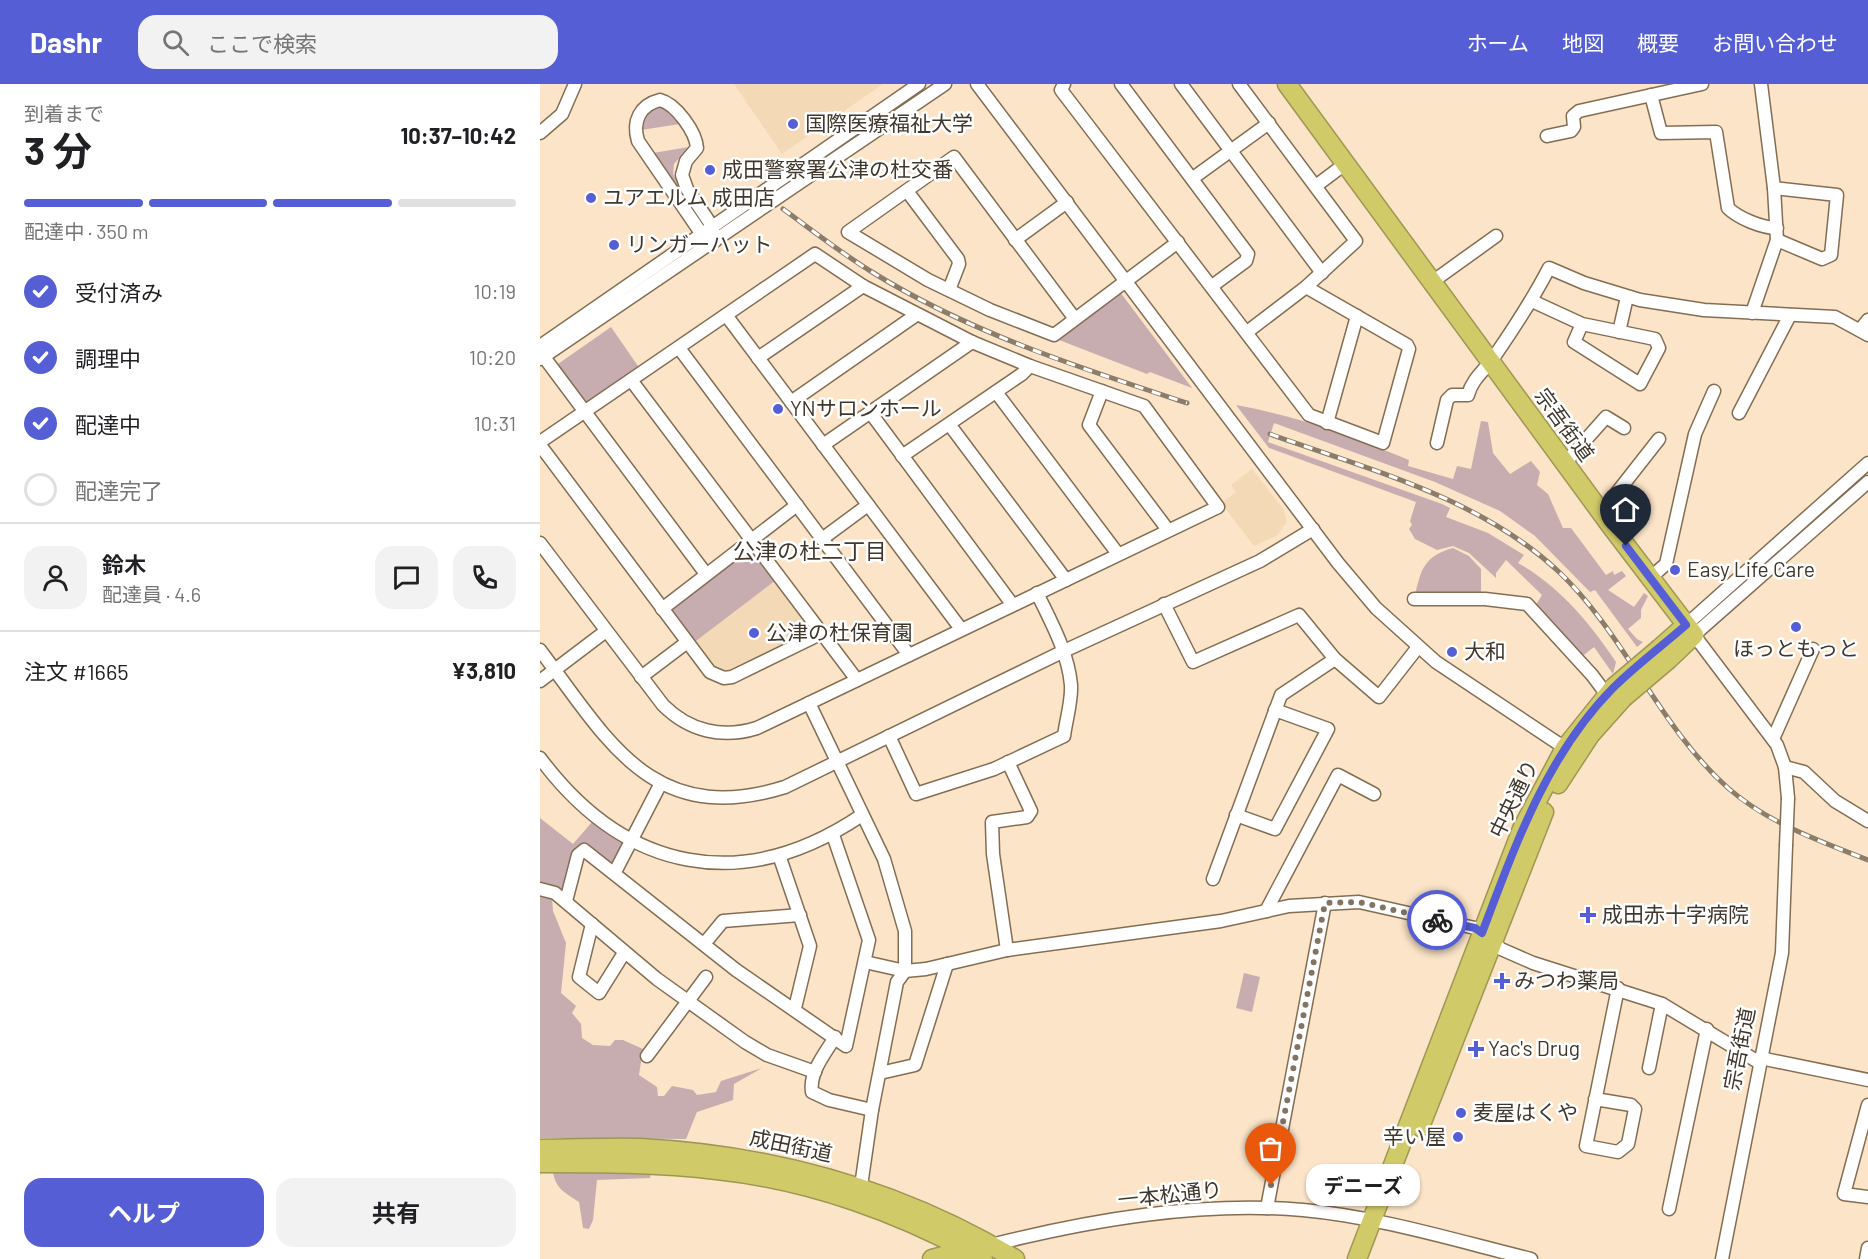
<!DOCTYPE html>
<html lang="ja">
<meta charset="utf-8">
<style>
:root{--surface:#fff;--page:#f2f2f2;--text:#202124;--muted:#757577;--line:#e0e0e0;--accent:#565ed5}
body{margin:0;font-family:Barlow,"Noto Sans JP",sans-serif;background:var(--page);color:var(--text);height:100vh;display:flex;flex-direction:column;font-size:22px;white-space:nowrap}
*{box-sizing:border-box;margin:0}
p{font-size:20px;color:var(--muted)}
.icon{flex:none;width:33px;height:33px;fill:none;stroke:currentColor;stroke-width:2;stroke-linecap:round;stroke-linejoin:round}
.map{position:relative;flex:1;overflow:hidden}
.panel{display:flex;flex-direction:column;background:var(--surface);width:540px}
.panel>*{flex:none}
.pin{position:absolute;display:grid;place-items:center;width:51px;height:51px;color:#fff;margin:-62px -26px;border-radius:50% 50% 50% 0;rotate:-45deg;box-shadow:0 0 6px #0007}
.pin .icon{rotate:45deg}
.courier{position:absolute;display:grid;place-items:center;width:60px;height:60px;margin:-30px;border:4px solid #565ed5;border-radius:50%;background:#fff;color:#222;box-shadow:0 2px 8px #0007}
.bubble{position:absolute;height:42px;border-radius:18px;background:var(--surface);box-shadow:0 2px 4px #0004;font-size:20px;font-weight:700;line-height:42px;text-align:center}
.headline em{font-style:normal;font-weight:700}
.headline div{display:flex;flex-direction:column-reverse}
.headline{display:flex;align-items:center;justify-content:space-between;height:102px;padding:0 24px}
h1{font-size:39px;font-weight:700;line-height:45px}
.bar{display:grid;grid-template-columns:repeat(4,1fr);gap:9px 6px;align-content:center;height:72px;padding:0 24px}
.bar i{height:8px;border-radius:4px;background:var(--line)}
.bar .selected{background:var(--accent)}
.bar p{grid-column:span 4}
.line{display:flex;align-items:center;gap:15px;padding:0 24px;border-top:2px solid var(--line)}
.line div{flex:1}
.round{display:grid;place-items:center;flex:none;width:63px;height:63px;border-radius:18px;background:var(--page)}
ol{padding:0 24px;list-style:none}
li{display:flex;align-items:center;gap:18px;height:66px}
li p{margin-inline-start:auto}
li .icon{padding:6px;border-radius:50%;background:var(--accent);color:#fff;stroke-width:4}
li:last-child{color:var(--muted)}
li i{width:33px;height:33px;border:3px solid var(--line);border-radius:50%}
.button{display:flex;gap:12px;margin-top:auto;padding:12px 24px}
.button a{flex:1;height:69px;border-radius:18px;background:var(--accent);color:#fff;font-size:24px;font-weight:700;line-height:69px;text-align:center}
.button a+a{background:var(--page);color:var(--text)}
header{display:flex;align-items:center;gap:36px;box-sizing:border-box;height:84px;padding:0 30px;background:var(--accent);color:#fff}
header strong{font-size:28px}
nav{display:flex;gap:33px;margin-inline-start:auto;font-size:21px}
.search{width:420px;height:54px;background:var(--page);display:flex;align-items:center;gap:15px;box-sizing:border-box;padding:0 21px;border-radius:18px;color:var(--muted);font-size:22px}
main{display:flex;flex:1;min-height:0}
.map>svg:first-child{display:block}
.built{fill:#f4d9b6}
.green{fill:#c8adb0}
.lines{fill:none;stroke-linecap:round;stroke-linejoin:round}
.minor-casing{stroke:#836e54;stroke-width:15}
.highway-casing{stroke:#9e9754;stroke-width:21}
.minor{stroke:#fff;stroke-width:12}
.highway{stroke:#d1ca69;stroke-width:18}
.rail-casing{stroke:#8b7d6a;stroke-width:5}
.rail{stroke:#fff;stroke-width:3;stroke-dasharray:9;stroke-linecap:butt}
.minor-bridge-casing{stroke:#836e54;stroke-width:15;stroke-linecap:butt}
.highway-bridge-casing{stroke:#9e9754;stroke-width:21;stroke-linecap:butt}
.minor-bridge{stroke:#fff;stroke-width:12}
.highway-bridge{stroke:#d1ca69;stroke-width:18}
.done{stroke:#817462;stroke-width:6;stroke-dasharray:0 10.8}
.route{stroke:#565ed5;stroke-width:8}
.poi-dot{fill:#565ed5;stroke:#fff;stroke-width:2}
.labels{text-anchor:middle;stroke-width:5;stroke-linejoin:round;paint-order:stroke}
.poi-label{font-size:21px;fill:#40382c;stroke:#fff;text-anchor:start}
.street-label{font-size:21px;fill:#40382c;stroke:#fff}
.neighbourhood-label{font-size:22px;fill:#40382c;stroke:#fff}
</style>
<header>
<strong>Dashr</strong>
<div class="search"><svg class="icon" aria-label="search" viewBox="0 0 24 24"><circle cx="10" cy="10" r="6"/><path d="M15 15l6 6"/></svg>ここで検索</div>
<nav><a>ホーム</a><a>地図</a><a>概要</a><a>お問い合わせ</a></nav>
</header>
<main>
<section class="panel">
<div class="headline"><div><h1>3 分</h1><p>到着まで</p></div><em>10:37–10:42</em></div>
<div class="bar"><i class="selected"></i><i class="selected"></i><i class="selected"></i><i></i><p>配達中 · 350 m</p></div>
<ol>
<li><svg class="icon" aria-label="check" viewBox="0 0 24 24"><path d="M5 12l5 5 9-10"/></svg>受付済み<p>10:19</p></li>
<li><svg class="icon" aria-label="check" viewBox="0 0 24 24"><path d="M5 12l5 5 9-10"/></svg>調理中<p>10:20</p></li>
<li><svg class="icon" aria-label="check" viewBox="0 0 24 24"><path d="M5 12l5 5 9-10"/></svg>配達中<p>10:31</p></li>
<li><i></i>配達完了</li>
</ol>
<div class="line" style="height:108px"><a class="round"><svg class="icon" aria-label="person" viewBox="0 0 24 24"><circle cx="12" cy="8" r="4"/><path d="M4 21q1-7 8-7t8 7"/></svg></a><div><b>鈴木</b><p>配達員 · 4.6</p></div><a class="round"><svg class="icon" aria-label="chat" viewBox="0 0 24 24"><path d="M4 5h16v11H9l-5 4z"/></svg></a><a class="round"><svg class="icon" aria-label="phone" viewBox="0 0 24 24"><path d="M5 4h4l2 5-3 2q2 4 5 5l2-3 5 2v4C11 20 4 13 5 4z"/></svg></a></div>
<div class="line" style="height:78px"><div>注文 #1665</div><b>¥3,810</b></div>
<div class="button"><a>ヘルプ</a><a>共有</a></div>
</section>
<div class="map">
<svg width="1328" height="1175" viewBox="0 0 1328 1175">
<rect width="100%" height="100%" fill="#fbe4c7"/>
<g class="built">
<path d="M194 0H343L242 70Z"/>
<path d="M712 385 744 426 747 438 736 452 714 462 681 419 696 408 691 401Z"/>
<path d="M236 496 270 542 254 556 191 588 171 584 152 560Z"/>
</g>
<g class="green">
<path d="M118 23C129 23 134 32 140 40L101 46 107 28Z"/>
<path d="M149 63 134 80 133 90 155 129 113 69Z"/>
<path d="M580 208 652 304 610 288 607 290 519 256Z"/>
<path d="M71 243 100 285 49 320 44 319 17 285 18 280Z"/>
<path d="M696 321C757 332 812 352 869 376L868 382 913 395 917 382 931 385 941 337 948 338 953 369 970 390 991 377 1000 388 997 401 1008 410 1023 444H1031L1066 491 1073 487 1074 491 1082 487 1086 492 1068 506 1094 523 1104 509 1108 512 1101 526V534L1088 545 1097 555 1103 558 1097 563 1055 506 1050 508 995 452 960 427 895 398 734 339 728 358 902 420 910 424 906 433 948 449 984 471 978 479C1020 503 1050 539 1076 578L1073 590 1054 563 1040 574 994 524 1002 511 966 476 956 489V494L929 469 913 462 897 466 875 455 869 445 872 441 870 437 876 418 729 364Z"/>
<path d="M210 462 236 496 152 560 128 528Z"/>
<path d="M913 464 929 472 941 485V513L875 511C881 484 885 472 913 464Z"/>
<path d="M0 734 33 760 52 738 82 758 84 762 75 779H70L41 759 36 765 24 804 20 807 0 800Z"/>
<path d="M0 811 12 814 13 827 26 859 21 909 36 922 32 929 41 940 42 954 53 961 70 962 75 956H83L103 965 99 991 117 1003 118 1012H124L132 1002 153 1006 157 1011 176 1008 181 997 222 984 194 1000 193 1016 157 1028 146 1055 0 1054Z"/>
<path d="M704 889 720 893 712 928 696 924Z"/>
<path d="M13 1088 111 1089 110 1094 57 1096 53 1136 49 1145 43 1144 39 1118C26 1109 16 1106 13 1088Z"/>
</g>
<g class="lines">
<g class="minor-casing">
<g id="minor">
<path d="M437 0 798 479 836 524 896 578 1025 664"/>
<path d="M524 0 521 6 769 331 843 359 869 265 867 261 766 203"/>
<path d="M581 0 708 170 706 177 672 202"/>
<path d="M641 0 782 189"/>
<path d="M699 0 816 157 766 203 707 248"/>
<path d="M1111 11 1121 49 1176 48 1188 124C1198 134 1222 144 1237 144"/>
<path d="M120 16C136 20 156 48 157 64L146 77 142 91 147 105 172 142 175 157 161 149 98 57C92 37 100 21 120 16Z"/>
<path d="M0 49 22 30 35 0"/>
<path d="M1007 52 1031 47 1034 43 1033 32 1039 27 1162 0"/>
<path d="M653 94 729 39"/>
<path d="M777 101 805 80"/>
<path d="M1234 104 1297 111 1291 171 1282 175 1237 156"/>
<path d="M367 107 418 175 419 180 409 206"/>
<path d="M475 156 527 118"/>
<path d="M892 198 956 152"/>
<path d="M992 217 1042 240 1115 255 1119 264 1100 300 1034 258 1042 240"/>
<path d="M1212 229 1237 156 1234 104 1221 0"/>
<path d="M186 231 421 545"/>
<path d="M535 235 414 73 308 148 388 196 450 226 514 251 638 158"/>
<path d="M1320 246 1328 236"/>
<path d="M1079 248 1087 213"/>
<path d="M0 262 379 0"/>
<path d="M139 264 369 571"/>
<path d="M4 273 166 490"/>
<path d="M218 274 323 202"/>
<path d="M0 275 405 0"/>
<path d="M91 296 317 596"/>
<path d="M562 307 549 341 628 446"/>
<path d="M456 308 578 470"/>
<path d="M251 318 376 231"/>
<path d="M330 328 472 520"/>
<path d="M1199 329 1250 231"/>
<path d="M787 339 817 232"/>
<path d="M409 340 526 496"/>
<path d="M0 358 275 170 323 202 432 258 490 282 604 322 678 423 217 644C182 655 149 647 123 621L0 459"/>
<path d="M897 359 907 316 912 311H928C932 295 945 286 954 273 974 244 993 215 1009 184L1044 199 1100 216 1164 226 1295 233 1328 251"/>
<path d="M0 361 170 588 184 594 192 593 282 549"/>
<path d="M283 361 432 258"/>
<path d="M362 372 482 290 490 282"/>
<path d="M1025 379 1066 333 1084 344"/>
<path d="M1061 429 1119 355"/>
<path d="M282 455 328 421"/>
<path d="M1110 494 1126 480 1155 350 1174 307"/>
<path d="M874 515H945L987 520 1052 591 1067 611"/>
<path d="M624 520 653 578 759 531 795 575 839 613 878 563"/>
<path d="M122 525 257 421"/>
<path d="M1146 541 1328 379"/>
<path d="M0 566C69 658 113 744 245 703L524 567 720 477 773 445"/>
<path d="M101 593 146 559"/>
<path d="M0 597 66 547"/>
<path d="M269 619 344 775 365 847V887L357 898 332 1026 321 1102"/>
<path d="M349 652 376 710 454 685 524 652C526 636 532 617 531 601 528 568 511 538 497 509"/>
<path d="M1233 655 1273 565"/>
<path d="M0 674C85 788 202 812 322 731"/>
<path d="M1245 683 1264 688 1295 717 1328 737"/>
<path d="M1248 714 1245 683 1237 661 1154 551 1328 398"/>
<path d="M696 731 735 745 788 645 735 626"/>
<path d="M239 771 270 862 255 924"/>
<path d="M75 788 121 699"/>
<path d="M673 795 741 611 795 575"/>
<path d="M0 805 15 809 117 895 205 958 227 971 275 988"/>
<path d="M26 817 38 771 44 766 196 886 306 962 329 856 293 751"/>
<path d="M726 827 798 691 834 710"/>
<path d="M52 840 39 893 59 909 84 869"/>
<path d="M164 860 183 837 260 831"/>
<path d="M467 866 453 770 452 738 487 733 491 727 468 678"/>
<path d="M325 878 365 887 386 885 467 866 681 837 749 822 819 818 935 844 961 865 993 879 1122 920 1220 979"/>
<path d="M295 953C285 970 269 988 272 1008L289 1016 332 1026"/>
<path d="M107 972 166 893"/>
<path d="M1220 974 1328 996"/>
<path d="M1109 984 1122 920"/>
<path d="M340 989 375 981 407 880"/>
<path d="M1055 1015 1091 1021 1095 1025 1088 1060 1078 1068 1046 1062 1078 904"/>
<path d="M1328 1021 1304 1110 1328 1113"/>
<path d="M727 1124 785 819"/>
<path d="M1129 1125 1167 945"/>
<path d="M451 1161C551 1136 660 1117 763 1126 840 1133 917 1157 991 1175"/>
<path d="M1182 1175 1242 869 1246 762"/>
<path d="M1326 1175 1328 1164"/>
</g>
</g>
<g class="highway-casing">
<g id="highway">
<path d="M747 0 1071 442 1154 551 1129 575"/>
<path d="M1120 564 1146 541"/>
<path d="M1018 700 1050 651 1083 614"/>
<path d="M880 1043 1004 728"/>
<path d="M0 1065C33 1065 67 1063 100 1064 233 1071 360 1106 475 1175"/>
<path d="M0 1079C59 1079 118 1079 177 1086 270 1096 362 1129 443 1175"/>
<path d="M392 1175 430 1165"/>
<path d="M817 1175 982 745 1025 664 1074 603"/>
</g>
</g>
<use href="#minor" class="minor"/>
<use href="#highway" class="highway"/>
<g class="rail-casing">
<g id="rail">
<path d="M243 125C272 146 301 169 332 188 428 248 540 284 647 319"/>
<path d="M730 350C830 386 938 413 1018 487 1085 550 1119 643 1188 704 1228 739 1279 757 1328 776"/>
</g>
</g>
<use href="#rail" class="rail"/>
<g class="minor-bridge-casing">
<path id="minor-bridge" d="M1246 762 1248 714"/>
</g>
<g class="highway-bridge-casing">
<g id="highway-bridge">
<path d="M1074 603 1120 564"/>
<path d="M1083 614 1129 575"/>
</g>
</g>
<use href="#minor-bridge" class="minor-bridge"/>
<use href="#highway-bridge" class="highway-bridge"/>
</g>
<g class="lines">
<path class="done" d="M731 1101 785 819 819 818 897 836"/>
<path class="route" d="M897 836 935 844 942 849C975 762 1006 672 1073 604 1095 582 1122 562 1146 541L1086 462"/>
</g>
<g class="poi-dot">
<circle cx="253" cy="40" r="6"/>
<circle cx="170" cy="86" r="6"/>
<circle cx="51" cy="114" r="6"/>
<circle cx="74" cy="161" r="6"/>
<circle cx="238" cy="325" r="6"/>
<circle cx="1135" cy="486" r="6"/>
<circle cx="1256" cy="543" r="6"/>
<circle cx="214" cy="549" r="6"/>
<circle cx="912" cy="568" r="6"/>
<path d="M1045 822h6v6h6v6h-6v6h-6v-6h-6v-6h6z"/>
<path d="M959 888h6v6h6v6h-6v6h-6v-6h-6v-6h6z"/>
<path d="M933 956h6v6h6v6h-6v6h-6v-6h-6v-6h6z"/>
<circle cx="921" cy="1029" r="6"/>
<circle cx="918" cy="1053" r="6"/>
</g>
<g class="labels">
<g class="poi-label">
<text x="265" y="47">国際医療福祉大学</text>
<text x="182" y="93">成田警察署公津の杜交番</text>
<text x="63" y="121">ユアエルム 成田店</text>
<text x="86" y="168">リンガーハット</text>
<text x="250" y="332">YNサロンホール</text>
<text x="1147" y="493">Easy Life Care</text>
<text x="226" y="556">公津の杜保育園</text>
<text x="1256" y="572" text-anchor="middle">ほっともっと</text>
<text x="924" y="575">大和</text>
<text x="1062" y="838">成田赤十字病院</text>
<text x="974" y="904">みつわ薬局</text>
<text x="948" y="972">Yac's Drug</text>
<text x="933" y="1036">麦屋はくや</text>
<text x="906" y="1060" text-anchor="end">辛い屋</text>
</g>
<g class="street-label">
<text transform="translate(1024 341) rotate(54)" y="7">宗吾街道</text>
<text transform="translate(974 715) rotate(-64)" y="7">中央通り</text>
<text transform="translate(1200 965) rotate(-79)" y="7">宗吾街道</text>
<text transform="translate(251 1062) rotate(12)" y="7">成田街道</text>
<text transform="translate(630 1111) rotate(-6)" y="7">一本松通り</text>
</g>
<g class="neighbourhood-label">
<text x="270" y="475">公津の杜二丁目</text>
</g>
</g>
</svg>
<div class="pin" style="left:731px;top:1101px;background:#ea580c"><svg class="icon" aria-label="bag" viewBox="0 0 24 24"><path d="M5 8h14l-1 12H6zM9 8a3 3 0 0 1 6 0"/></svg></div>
<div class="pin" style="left:1086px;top:462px;background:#1f2937"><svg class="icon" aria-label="home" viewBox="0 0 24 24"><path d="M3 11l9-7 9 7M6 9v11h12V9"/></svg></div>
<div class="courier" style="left:897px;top:836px"><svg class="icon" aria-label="bike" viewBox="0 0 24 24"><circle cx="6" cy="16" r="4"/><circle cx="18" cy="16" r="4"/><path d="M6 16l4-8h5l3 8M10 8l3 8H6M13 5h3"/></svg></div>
<div class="bubble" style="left:766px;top:1080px;width:114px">デニーズ</div>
</div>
</main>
